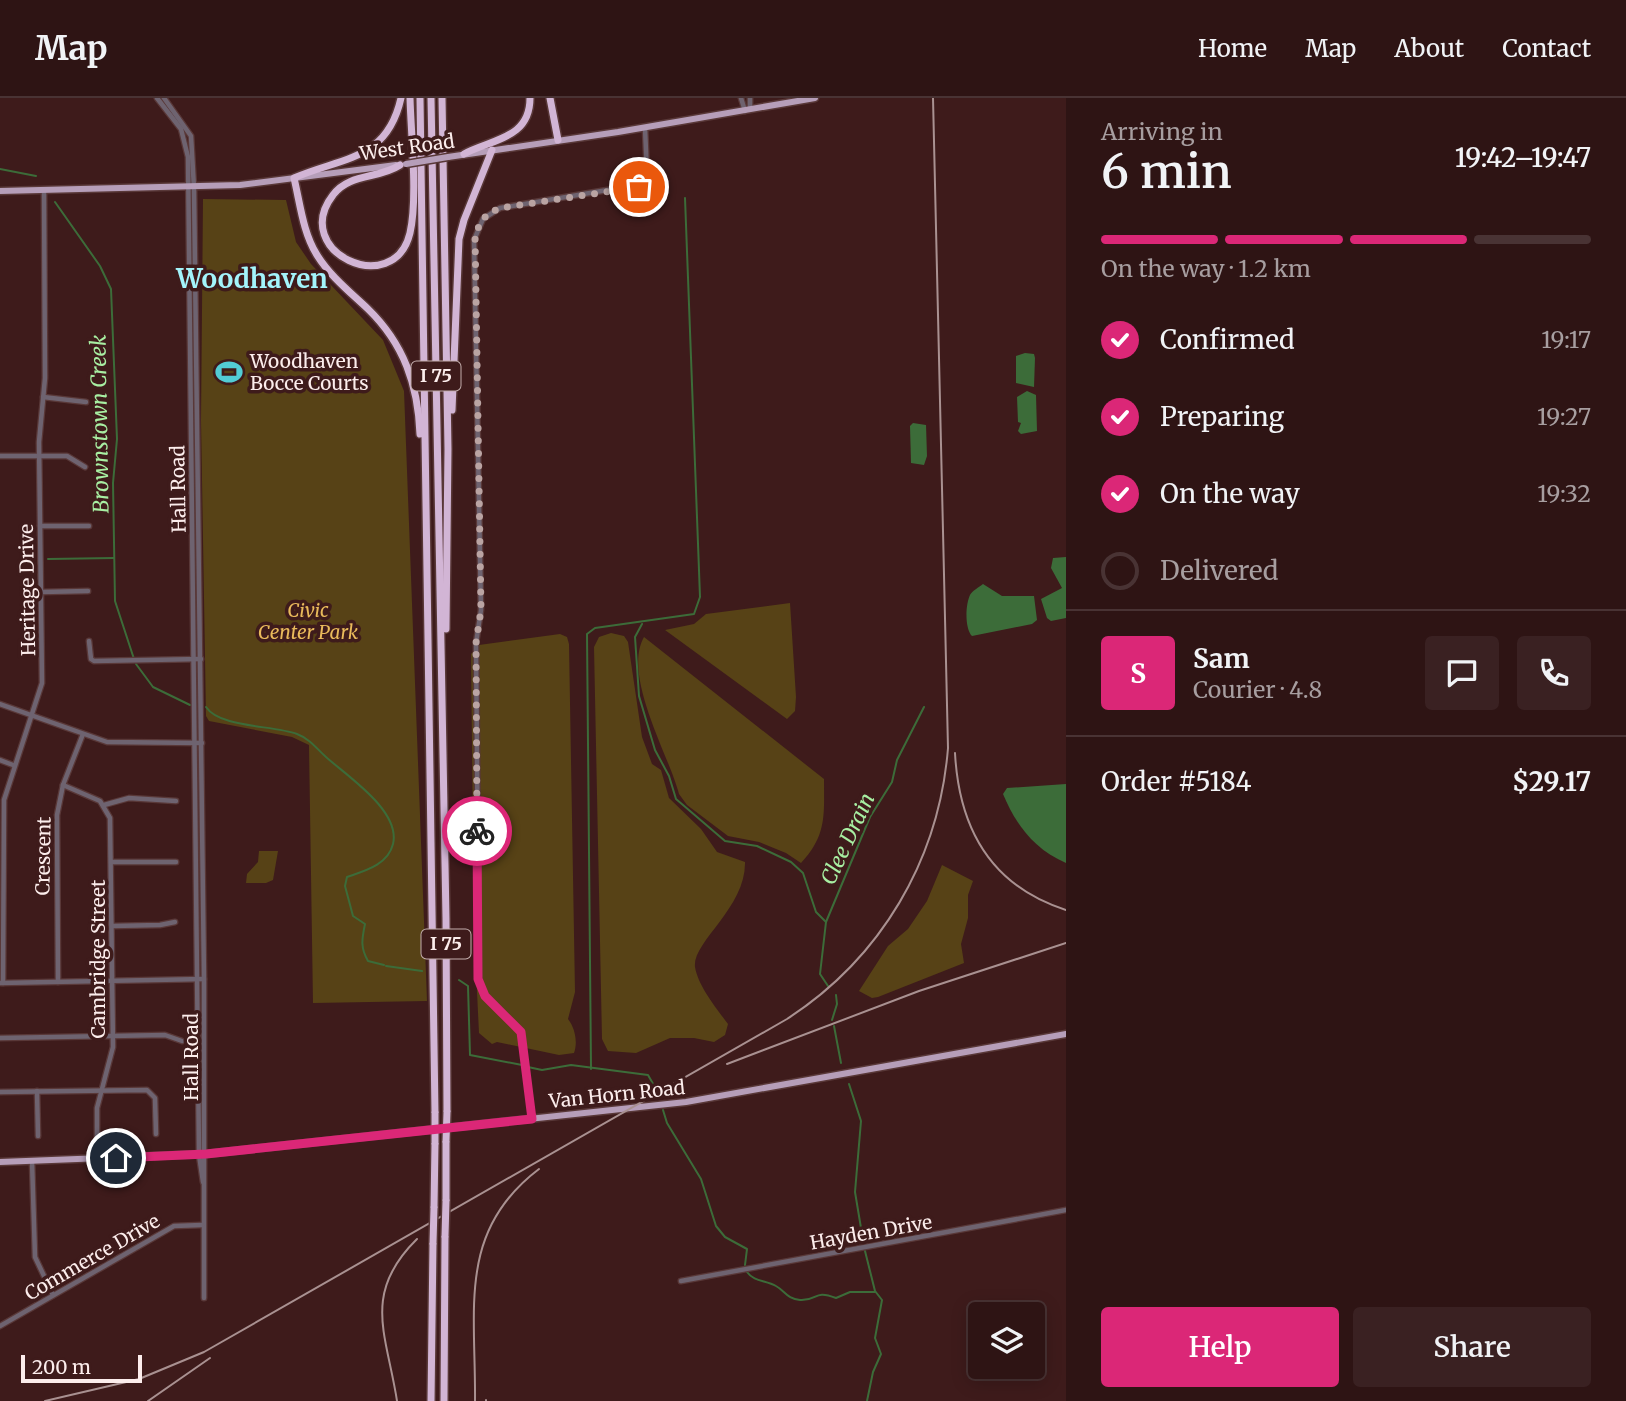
<!DOCTYPE html>
<meta charset="utf-8">
<style>
:root{--surface:#2e1414;--page:#3a2122;--text:#f1f3f6;--muted:#a79ea0;--line:#493334;--accent:#db2777}
body{margin:0;font-family:Merriweather,serif;background:var(--page);color:var(--text);height:100vh;display:flex;flex-direction:column;font-size:26px;white-space:nowrap}
*{box-sizing:border-box;margin:0}
p{font-size:23px;color:var(--muted)}
.icon{flex:none;width:38px;height:38px;fill:none;stroke:currentColor;stroke-width:2;stroke-linecap:round;stroke-linejoin:round}
.map{position:relative;flex:1;overflow:hidden}
.panel{display:flex;flex-direction:column;background:var(--surface);width:560px}
.panel>*{flex:none}
.tools{position:absolute;left:968px;top:1204px;display:grid;gap:14px}
.tools a{display:grid;place-items:center;width:77px;height:77px;border-radius:7px;background:var(--surface);box-shadow:0 4px 18px #0003,0 0 0 2px var(--line);font-size:35px}
.scale{position:absolute;left:21px;bottom:18px;width:121px;box-sizing:border-box;padding-left:7px;border:4px solid #fcedec;border-top:0;font-size:19px;line-height:24px;white-space:nowrap;color:#fcedec;-webkit-text-stroke:5px #3e1b1b;paint-order:stroke}
.pin{position:absolute;display:grid;place-items:center;width:60px;height:60px;color:#fff;margin:-30px;border:4px solid #fff;border-radius:50%;box-shadow:0 2px 7px #0007}
.courier{position:absolute;display:grid;place-items:center;width:70px;height:70px;margin:-35px;border:5px solid #db2777;border-radius:50%;background:#fff;color:#222;box-shadow:0 2px 9px #0007}
.summary em{font-style:normal;font-weight:600}
.summary div{display:flex;flex-direction:column-reverse}
.summary{display:flex;align-items:center;justify-content:space-between;height:119px;padding:0 35px}
h1{font-size:46px;font-weight:600;line-height:52px}
.bar{display:grid;grid-template-columns:repeat(4,1fr);gap:10px 7px;align-content:center;height:84px;padding:0 35px}
.bar i{height:9px;border-radius:5px;background:var(--line)}
.bar .selected{background:var(--accent)}
.bar p{grid-column:span 4}
.line{display:flex;align-items:center;gap:18px;padding:0 35px;border-top:2px solid var(--line)}
.line div{flex:1}
.round{display:grid;place-items:center;flex:none;width:74px;height:74px;border-radius:7px;background:var(--page)}
ol{padding:0 35px;list-style:none}
li{display:flex;align-items:center;gap:21px;height:77px}
li p{margin-inline-start:auto}
li .icon{padding:7px;border-radius:50%;background:var(--accent);color:#fff;stroke-width:4}
li:last-child{color:var(--muted)}
li i{width:38px;height:38px;border:4px solid var(--line);border-radius:50%}
.cta{display:flex;gap:14px;margin-top:auto;padding:14px 35px}
.cta a{flex:1;height:80px;border-radius:7px;background:var(--accent);color:#fff;font-size:28px;font-weight:600;line-height:80px;text-align:center}
.cta a+a{background:var(--page);color:var(--text)}
header{display:flex;align-items:center;gap:42px;box-sizing:border-box;height:98px;padding:0 35px;background:var(--surface);border-bottom:2px solid var(--line)}
header strong{font-size:33px}
nav{display:flex;gap:38px;margin-inline-start:auto;font-size:24px}
main{display:flex;flex:1;min-height:0}
.map>svg:first-child{display:block}
.green{fill:#574216}
.water{fill:#3c6c39}
.lines{fill:none;stroke-linecap:round;stroke-linejoin:round}
.stream{stroke:#3c6c39;stroke-width:2}
.minor-casing{stroke:#593838;stroke-width:7}
.major-casing{stroke:#593838;stroke-width:9}
.highway-casing{stroke:#593838;stroke-width:10}
.minor{stroke:#6e6370;stroke-width:4.5}
.major{stroke:#b69eb9;stroke-width:6}
.highway{stroke:#d2b5d5;stroke-width:7}
.rail{stroke:#a99191;stroke-width:2}
.major-bridge-casing{stroke:#593838;stroke-width:9;stroke-linecap:butt}
.highway-bridge-casing{stroke:#593838;stroke-width:10;stroke-linecap:butt}
.major-bridge{stroke:#b69eb9;stroke-width:6}
.highway-bridge{stroke:#d2b5d5;stroke-width:7}
.done{stroke:#baa4a3;stroke-width:7;stroke-dasharray:0 12.6}
.route{stroke:#db2777;stroke-width:9}
.labels{text-anchor:middle;stroke-width:7;stroke-linejoin:round;paint-order:stroke}
.shield{fill:#3e1b1b;stroke:#c3aead;stroke-width:2}
.shield-label{font-size:18px;font-weight:bold;fill:#fcedec}
.street-label{font-size:19px;fill:#fcedec;stroke:#3e1b1b}
.poi-label{font-size:19px;fill:#fcedec;stroke:#3e1b1b;text-anchor:start}
.park-label{font-size:19px;font-style:italic;fill:#e9ba5b;stroke:#3e1b1b}
.water-label{font-size:21px;font-style:italic;fill:#a8efa2;stroke:#3e1b1b}
.district-label{font-size:26px;font-weight:bold;fill:#a3f4fb;stroke:#3e1b1b}
</style>
<header>
<strong>Map</strong>
<nav><a>Home</a><a>Map</a><a>About</a><a>Contact</a></nav>
</header>
<main>
<div class="map">
<svg width="1066" height="1303" viewBox="0 0 1066 1303">
<rect width="100%" height="100%" fill="#3e1b1b"/>
<g class="green">
<path d="M203 101 286 102 296 144 311 166 383 242 404 293 427 903 313 905 309 647 292 639 209 623 206 618 201 323Z"/>
<path d="M790 505 796 599 795 613 787 621 665 532 694 526 706 516Z"/>
<path d="M611 535 624 538 628 544 642 639 652 666 661 672 669 700 701 731 717 754 745 764C746 810 692 844 695 869 698 888 717 911 728 926L725 937 714 944 694 940H670L636 955 608 953 602 941 594 549 599 539Z"/>
<path d="M560 536 567 539 569 546 575 894 568 921C575 930 578 944 574 955L559 957 497 944 492 946 479 935 474 831 471 556 479 547Z"/>
<path d="M644 539 824 681C824 717 827 737 801 765L786 755 759 744 728 738 687 707 679 696C669 657 622 578 644 539Z"/>
<path d="M259 753H278L273 782 266 785H246L247 776 258 764Z"/>
<path d="M942 767 973 783 968 797V820L961 846 964 865 878 899 872 900 859 893 888 848 908 831 927 803Z"/>
</g>
<g class="water">
<path d="M1025 255 1034 256 1035 260 1034 289 1016 285V258Z"/>
<path d="M1027 293 1036 297 1037 333 1021 336 1018 333 1021 325 1018 324 1017 299Z"/>
<path d="M913 325 926 327 927 358 924 367 911 365 910 328Z"/>
<path d="M1066 459V520L1051 523 1047 520 1041 501 1062 490 1051 470 1053 460Z"/>
<path d="M983 486 1002 498H1034L1037 522 1032 526 972 538C965 531 965 508 970 497 972 493 979 489 983 486Z"/>
<path d="M1066 686V765C1034 751 1016 727 1003 696L1007 690Z"/>
</g>
<g class="lines">
<g class="stream">
<path d="M0 71 36 78"/>
<path d="M55 104 100 168 111 191 117 341 113 385 115 503 134 561"/>
<path d="M48 461 114 460"/>
<path d="M642 526 635 539 639 598 655 652 669 678 676 701 725 743 757 748 791 764 803 775 816 814 826 824"/>
<path d="M136 566 153 589 190 607"/>
<path d="M206 609C220 630 273 627 297 636 310 641 316 650 326 659 347 678 401 713 393 746 388 767 364 773 347 779L345 788 353 818 365 826C362 841 360 849 368 863L384 867"/>
<path d="M386 868 422 873"/>
<path d="M459 882 468 888 470 957 522 967"/>
<path d="M828 888 820 876 826 824 870 719 892 684 897 662 924 609"/>
<path d="M832 922 837 906 836 897"/>
<path d="M834 928 841 965"/>
<path d="M528 969 542 972 571 967 648 977 656 991"/>
<path d="M591 971 587 536 595 530 694 516 700 499 685 100"/>
<path d="M849 986 861 1023 855 1094 864 1148"/>
<path d="M663 1012 667 1025 701 1081 716 1128 725 1139 747 1151 745 1167"/>
<path d="M865 1153 875 1193 882 1202 875 1240 881 1256 873 1274 867 1303"/>
<path d="M747 1174C754 1184 766 1182 776 1188 785 1193 787 1201 800 1202 819 1203 813 1191 836 1200L850 1194H875"/>
</g>
<g class="minor-casing">
<g id="minor">
<path d="M157 0 181 31 188 59 199 1057 203 1084"/>
<path d="M164 0 191 38 194 90 204 881V1200"/>
<path d="M741 0 745 13"/>
<path d="M750 0V11"/>
<path d="M43 299 86 304"/>
<path d="M0 358H67L85 369"/>
<path d="M40 428H89"/>
<path d="M41 494 88 493"/>
<path d="M89 543 91 561 94 563 201 561"/>
<path d="M0 606 107 644 202 645"/>
<path d="M0 662 13 667"/>
<path d="M63 687 100 703 110 720 113 949 97 1010V1060"/>
<path d="M104 707 129 700 176 703"/>
<path d="M111 764H176"/>
<path d="M112 828 160 827 175 824"/>
<path d="M58 884 57 717 63 687 83 636"/>
<path d="M0 885 204 881"/>
<path d="M3 885 4 702 42 585 39 344 45 280 44 92"/>
<path d="M0 940 165 937 182 943"/>
<path d="M37 993 38 1038"/>
<path d="M0 994 147 992 155 1000 156 1036"/>
<path d="M532 1021 521 934 485 898 479 881 476 545 481 512 474 142 483 121 500 110 643 86 647 76 645 30"/>
<path d="M32 1063 35 1159 53 1197"/>
<path d="M681 1183 1066 1112"/>
<path d="M0 1228 174 1128 202 1127"/>
</g>
</g>
<g class="major-casing">
<g id="major">
<path d="M448 59 618 34 815 0"/>
<path d="M0 93 240 87 396 67"/>
<path d="M0 1064 206 1056 686 1004 1066 936"/>
</g>
</g>
<g class="highway-casing">
<g id="highway">
<path d="M401 0C387 63 342 59 294 80 300 105 303 135 317 157 330 178 350 194 368 211 404 246 418 287 420 336"/>
<path d="M420 0 435 1015"/>
<path d="M431 0 446 820 447 1014"/>
<path d="M442 0 448 351 446 531"/>
<path d="M550 0 558 42"/>
<path d="M464 56C492 41 530 41 530 0"/>
<path d="M400 67C379 81 349 75 333 97 289 154 394 202 410 135 418 100 411 38 410 0"/>
<path d="M452 312 459 141 464 122 492 52"/>
<path d="M446 1103V1043"/>
<path d="M434 1110 435 1045"/>
<path d="M431 1303 433 1145"/>
<path d="M444 1303 445 1138"/>
</g>
</g>
<use href="#minor" class="minor"/>
<use href="#major" class="major"/>
<use href="#highway" class="highway"/>
<g class="rail">
<path d="M955 655C959 730 991 788 1066 812"/>
<path d="M727 966 919 893 1066 845"/>
<path d="M486 1302V1303"/>
<path d="M45 1303 139 1281 204 1254 787 921C881 860 939 762 948 650L933 0"/>
<path d="M148 1303 210 1260"/>
<path d="M397 1303C387 1237 361 1196 417 1141"/>
<path d="M475 1303C476 1211 457 1133 539 1071"/>
</g>
<g class="major-bridge-casing">
<path id="major-bridge" d="M406 66 448 59"/>
</g>
<g class="highway-bridge-casing">
<g id="highway-bridge">
<path d="M446 1043 447 1014"/>
<path d="M435 1045V1015"/>
<path d="M445 1138 446 1103"/>
<path d="M433 1145 434 1110"/>
</g>
</g>
<use href="#major-bridge" class="major-bridge"/>
<use href="#highway-bridge" class="highway-bridge"/>
</g>
<g class="lines">
<path class="done" d="M477 733 476 545 481 512 475 135 487 116 500 110 639 89"/>
<path class="route" d="M116 1060 206 1056 532 1021 521 934 485 898 478 881 477 733"/>
</g>
<defs>
<g id="stadium-bare" transform="scale(2.1)"><path d="M0-5a6.5 5 0 1 0 0 10a6.5 5 0 1 0 0-10ZM-3.5-1.8h7v3.6h-7Z" fill="#52ccd5" stroke="#3e1b1b" stroke-width="2.5" paint-order="stroke"/></g>
</defs>
<g fill-rule="evenodd">
<use href="#stadium-bare" x="229" y="274"/>
</g>
<g class="labels">
<g class="shield">
<rect x="411.5" y="263.5" width="49" height="29" rx="5"/>
<rect x="421.5" y="831.5" width="49" height="29" rx="5"/>
</g>
<g class="shield-label">
<text x="436" y="284">I 75</text>
<text x="446" y="852">I 75</text>
</g>
<g class="street-label">
<text transform="translate(407 49) rotate(-8)" y="7">West Road</text>
<text transform="translate(178 391) rotate(-91)" y="7">Hall Road</text>
<text transform="translate(27 492) rotate(-91)" y="7">Heritage Drive</text>
<text transform="translate(43 758) rotate(-89)" y="7">Crescent</text>
<text transform="translate(98 861) rotate(-90)" y="7">Cambridge Street</text>
<text transform="translate(191 959) rotate(-90)" y="7">Hall Road</text>
<text transform="translate(617 996) rotate(-6)" y="7">Van Horn Road</text>
<text transform="translate(871 1134) rotate(-10)" y="7">Hayden Drive</text>
<text transform="translate(92 1159) rotate(-30)" y="7">Commerce Drive</text>
</g>
<g class="poi-label">
<text x="250" y="270">Woodhaven<tspan x="250" dy="22">Bocce Courts</tspan></text>
</g>
<g class="park-label">
<text x="308" y="519">Civic<tspan x="308" dy="22">Center Park</tspan></text>
</g>
<g class="water-label">
<text transform="translate(100 326) rotate(-91)" y="7">Brownstown Creek</text>
<text transform="translate(848 741) rotate(-65)" y="7">Clee Drain</text>
</g>
<g class="district-label">
<text x="252" y="190">Woodhaven</text>
</g>
</g>
</svg>
<div class="tools">
<a><svg class="icon" aria-label="layers" viewBox="0 0 24 24"><path d="M12 4l9 5-9 5-9-5zM3 14l9 5 9-5"/></svg></a>
</div>
<div class="scale">200 m</div>
<div class="pin" style="left:639px;top:89px;background:#ea580c"><svg class="icon" aria-label="bag" viewBox="0 0 24 24"><path d="M5 8h14l-1 12H6zM9 8a3 3 0 0 1 6 0"/></svg></div>
<div class="pin" style="left:116px;top:1060px;background:#1f2937"><svg class="icon" aria-label="home" viewBox="0 0 24 24"><path d="M3 11l9-7 9 7M6 9v11h12V9"/></svg></div>
<div class="courier" style="left:477px;top:733px"><svg class="icon" aria-label="bike" viewBox="0 0 24 24"><circle cx="6" cy="16" r="4"/><circle cx="18" cy="16" r="4"/><path d="M6 16l4-8h5l3 8M10 8l3 8H6M13 5h3"/></svg></div>
</div>
<section class="panel">
<div class="summary"><div><h1>6 min</h1><p>Arriving in</p></div><em>19:42–19:47</em></div>
<div class="bar"><i class="selected"></i><i class="selected"></i><i class="selected"></i><i></i><p>On the way · 1.2 km</p></div>
<ol>
<li><svg class="icon" aria-label="check" viewBox="0 0 24 24"><path d="M5 12l5 5 9-10"/></svg>Confirmed<p>19:17</p></li>
<li><svg class="icon" aria-label="check" viewBox="0 0 24 24"><path d="M5 12l5 5 9-10"/></svg>Preparing<p>19:27</p></li>
<li><svg class="icon" aria-label="check" viewBox="0 0 24 24"><path d="M5 12l5 5 9-10"/></svg>On the way<p>19:32</p></li>
<li><i></i>Delivered</li>
</ol>
<div class="line" style="height:126px"><b class="round" style="background:var(--accent);color:#fff">S</b><div><b>Sam</b><p>Courier · 4.8</p></div><a class="round"><svg class="icon" aria-label="chat" viewBox="0 0 24 24"><path d="M4 5h16v11H9l-5 4z"/></svg></a><a class="round"><svg class="icon" aria-label="phone" viewBox="0 0 24 24"><path d="M5 4h4l2 5-3 2q2 4 5 5l2-3 5 2v4C11 20 4 13 5 4z"/></svg></a></div>
<div class="line" style="height:91px"><div>Order #5184</div><b>$29.17</b></div>
<div class="cta"><a>Help</a><a>Share</a></div>
</section>
</main>
